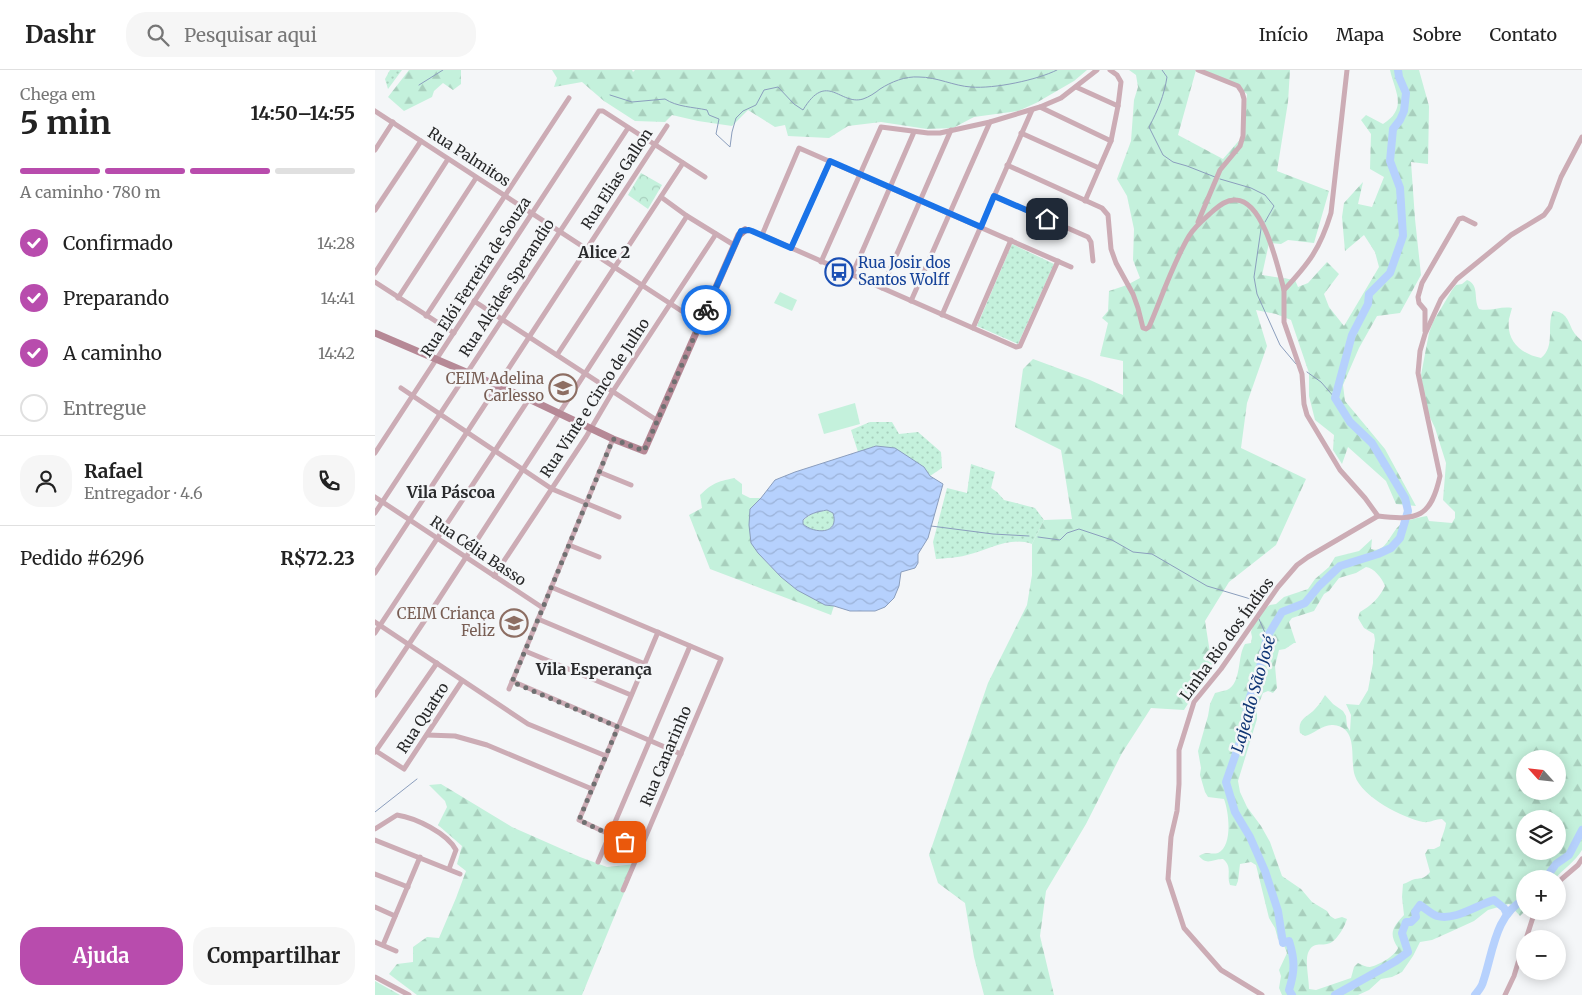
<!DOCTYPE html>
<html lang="pt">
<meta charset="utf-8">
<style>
:root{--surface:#fff;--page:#f6f6f6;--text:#222;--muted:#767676;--line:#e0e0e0;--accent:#b84cad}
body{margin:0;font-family:Merriweather,serif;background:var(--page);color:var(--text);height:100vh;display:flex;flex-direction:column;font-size:19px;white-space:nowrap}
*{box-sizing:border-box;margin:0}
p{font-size:16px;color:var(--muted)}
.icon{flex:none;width:28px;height:28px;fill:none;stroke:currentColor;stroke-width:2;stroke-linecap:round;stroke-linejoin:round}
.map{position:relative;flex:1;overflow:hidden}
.side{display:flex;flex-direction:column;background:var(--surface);width:375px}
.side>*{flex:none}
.needle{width:32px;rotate:297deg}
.controls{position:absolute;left:1141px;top:680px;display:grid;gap:10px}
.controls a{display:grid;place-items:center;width:50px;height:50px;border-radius:50%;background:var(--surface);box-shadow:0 2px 12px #0003;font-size:25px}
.pin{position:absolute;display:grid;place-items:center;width:42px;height:42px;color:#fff;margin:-21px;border-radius:10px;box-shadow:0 2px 8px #0006}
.courier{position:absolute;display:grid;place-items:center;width:50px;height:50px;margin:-25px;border:4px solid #1a73e8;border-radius:50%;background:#fff;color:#222;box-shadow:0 1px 6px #0007}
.summary em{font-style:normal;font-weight:700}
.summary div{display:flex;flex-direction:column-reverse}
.summary{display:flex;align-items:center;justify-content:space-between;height:85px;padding:0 20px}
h1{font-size:32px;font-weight:700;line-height:38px}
.bar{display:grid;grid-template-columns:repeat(4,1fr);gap:8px 5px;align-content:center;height:60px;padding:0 20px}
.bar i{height:6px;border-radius:4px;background:var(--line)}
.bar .active{background:var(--accent)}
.bar p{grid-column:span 4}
.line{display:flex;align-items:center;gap:12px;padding:0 20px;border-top:1px solid var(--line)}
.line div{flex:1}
.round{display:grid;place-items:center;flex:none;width:52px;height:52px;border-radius:20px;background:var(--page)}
ol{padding:0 20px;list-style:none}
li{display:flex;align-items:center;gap:15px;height:55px}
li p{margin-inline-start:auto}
li .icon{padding:5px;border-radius:50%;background:var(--accent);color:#fff;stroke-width:4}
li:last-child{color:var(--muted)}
li i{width:28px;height:28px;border:2px solid var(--line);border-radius:50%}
.action{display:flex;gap:10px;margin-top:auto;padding:10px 20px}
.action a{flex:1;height:58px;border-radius:20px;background:var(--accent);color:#fff;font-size:20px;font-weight:700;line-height:58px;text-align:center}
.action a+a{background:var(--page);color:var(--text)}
header{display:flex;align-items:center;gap:30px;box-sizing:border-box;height:70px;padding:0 25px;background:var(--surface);border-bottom:1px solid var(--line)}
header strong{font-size:24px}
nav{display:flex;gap:28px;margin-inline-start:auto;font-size:18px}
.search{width:350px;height:45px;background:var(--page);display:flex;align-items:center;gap:12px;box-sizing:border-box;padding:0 18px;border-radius:20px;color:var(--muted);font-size:19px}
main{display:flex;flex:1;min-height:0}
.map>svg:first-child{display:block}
.grass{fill:url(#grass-dots)}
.forest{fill:url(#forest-firs);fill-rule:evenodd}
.park{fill:url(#park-crowns)}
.pitch{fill:#c4f1dc}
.water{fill:url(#water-waves);stroke:#8b9ebd;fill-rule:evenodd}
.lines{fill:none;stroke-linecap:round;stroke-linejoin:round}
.stream{stroke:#8b9ebd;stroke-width:1}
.river{stroke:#b6d1fd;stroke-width:8}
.street{stroke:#ccacb5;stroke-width:5}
.secondary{stroke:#b68996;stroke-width:7}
.done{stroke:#6f7071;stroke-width:5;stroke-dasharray:0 9}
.route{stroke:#1a73e8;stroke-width:6}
.labels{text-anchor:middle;stroke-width:5;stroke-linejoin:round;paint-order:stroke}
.street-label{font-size:15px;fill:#272829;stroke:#f4f6f8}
.transit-label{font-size:15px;fill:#164399;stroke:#f4f6f8;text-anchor:start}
.education-label{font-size:15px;fill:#785e54;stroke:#f4f6f8;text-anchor:end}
.neighbourhood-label{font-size:16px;font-weight:bold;fill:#2a2b2d;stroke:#f4f6f8}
.water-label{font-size:16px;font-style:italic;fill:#0f3473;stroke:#f4f6f8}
</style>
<header>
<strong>Dashr</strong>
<div class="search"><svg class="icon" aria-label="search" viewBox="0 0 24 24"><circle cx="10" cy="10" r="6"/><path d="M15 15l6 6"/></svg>Pesquisar aqui</div>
<nav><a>Início</a><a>Mapa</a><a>Sobre</a><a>Contato</a></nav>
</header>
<main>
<section class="side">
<div class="summary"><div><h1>5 min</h1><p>Chega em</p></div><em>14:50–14:55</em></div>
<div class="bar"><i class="active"></i><i class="active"></i><i class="active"></i><i></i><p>A caminho · 780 m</p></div>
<ol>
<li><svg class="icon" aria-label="check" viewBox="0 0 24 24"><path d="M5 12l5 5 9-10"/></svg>Confirmado<p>14:28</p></li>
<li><svg class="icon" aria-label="check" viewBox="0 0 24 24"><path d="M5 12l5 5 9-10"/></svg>Preparando<p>14:41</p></li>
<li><svg class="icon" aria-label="check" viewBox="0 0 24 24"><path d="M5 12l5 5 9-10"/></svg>A caminho<p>14:42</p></li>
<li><i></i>Entregue</li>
</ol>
<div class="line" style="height:90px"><a class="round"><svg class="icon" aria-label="person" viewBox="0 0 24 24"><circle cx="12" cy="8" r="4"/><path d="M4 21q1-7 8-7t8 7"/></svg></a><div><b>Rafael</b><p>Entregador · 4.6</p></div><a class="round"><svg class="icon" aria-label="phone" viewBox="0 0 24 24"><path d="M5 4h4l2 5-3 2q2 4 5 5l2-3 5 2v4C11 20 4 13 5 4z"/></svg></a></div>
<div class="line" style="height:65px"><div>Pedido #6296</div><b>R$72.23</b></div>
<div class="action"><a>Ajuda</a><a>Compartilhar</a></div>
</section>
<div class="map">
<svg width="1207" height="925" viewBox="0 0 1207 925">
<defs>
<pattern id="grass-dots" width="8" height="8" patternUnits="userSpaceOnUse" patternTransform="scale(1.25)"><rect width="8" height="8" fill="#c4f1dc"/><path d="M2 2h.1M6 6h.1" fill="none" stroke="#a8cfbd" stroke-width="1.8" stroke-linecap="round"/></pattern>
<pattern id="forest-firs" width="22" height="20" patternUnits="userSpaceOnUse" patternTransform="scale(1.25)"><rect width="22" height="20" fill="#c4f1dc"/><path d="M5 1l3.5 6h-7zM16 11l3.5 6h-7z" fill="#a8cfbd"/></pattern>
<pattern id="park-crowns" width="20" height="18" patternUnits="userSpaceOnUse" patternTransform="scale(1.25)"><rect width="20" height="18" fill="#c4f1dc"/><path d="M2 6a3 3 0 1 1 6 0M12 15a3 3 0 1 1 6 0" fill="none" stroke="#a8cfbd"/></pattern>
<pattern id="water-waves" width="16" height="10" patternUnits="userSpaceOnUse" patternTransform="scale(1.25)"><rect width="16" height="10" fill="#b6d1fd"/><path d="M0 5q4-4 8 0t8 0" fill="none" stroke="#9cb3d9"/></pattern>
</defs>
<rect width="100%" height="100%" fill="#f4f6f8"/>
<g class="grass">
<path d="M15 0H27L13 19 10 9Z"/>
<path d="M637 174 679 194 643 274 602 256Z"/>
<path d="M495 352H517L524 364 543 362 566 382 567 398 555 406 549 397 501 376 483 382 476 360Z"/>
<path d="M596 394 620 402 616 418 622 422 629 430 660 438 669 450 657 474C634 466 614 480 592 485 582 488 571 488 561 489L558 472 572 418 592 423Z"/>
<path d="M452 440 458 443C465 465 438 464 428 454V451C435 443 442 442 452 440Z"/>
</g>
<g class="forest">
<path d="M34 0H86V14L78 20 68 13 59 21 57 27 29 41 13 27Z"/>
<path d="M177 0H257L258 2 260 0H712L699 11 661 33 643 41 599 47 578 58 552 59 506 52 473 56 454 68 413 66 410 55 400 57 373 40 357 56 323 51 297 45 290 52 260 51 229 31 207 12 179 17 182 8Z"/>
<path d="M754 0H821L803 65 848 89 868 66 872 24 860 15 826 0H915L913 32 902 101 954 121 939 173 913 170 906 174 894 173 887 205 920 210 923 217 933 213 952 192 964 204 949 224 954 237 969 256 1004 197 1000 182 989 165 970 181 967 147 969 133 988 112 983 134 997 137 1009 107 995 99 996 64 986 50 991 45 1008 54C1033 38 1020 22 1015 0H1044L1054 36 1053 94 1036 92 1040 149 1046 205 1025 243 1002 246 984 278 968 315 970 331 1010 379 1041 436 1021 434 1011 411 973 377 967 394 958 380 959 365 940 350 934 326V303L916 250 901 244 881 240 892 276 872 333 866 378 931 409 901 475 854 512 830 551 837 596 809 640 776 638 747 683 711 754 671 821 665 866 679 925H609L599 887 590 833 563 813 554 785 613 613 652 535 657 505V474L669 450 697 449 686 380 640 357 648 299 658 289 715 310 748 325V291L725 286 733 253 727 248 733 241 734 221 752 215 765 208 758 190 759 159 752 126 742 109 756 71 759 30 763 17 761 5Z"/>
<path d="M1092 210C1105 215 1098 229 1104 239 1115 242 1125 236 1137 238 1136 242 1135 245 1134 249 1131 271 1146 284 1166 288 1181 276 1171 256 1178 241 1192 242 1193 251 1198 261 1200 265 1204 268 1207 271V780C1200 792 1189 798 1180 809H1150V841L1145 846 1134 834 1113 840 1099 851 1075 862 1057 870 1045 872 1038 886 1027 902 1017 907 1006 909 994 920 983 925H907L904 918 906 906 904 900 912 883 908 873 903 869 900 858 894 848 881 795 876 792 865 794 863 811 861 816 855 815C851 805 858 797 848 789 837 789 832 796 824 786 832 781 836 785 843 783 858 776 854 742 849 729L833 727 830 722 825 705 826 698 823 681 833 646 835 634 840 623C844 622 848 621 852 620 867 613 862 586 870 574L876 573 877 567 876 562 878 556 890 538 895 535 901 534 909 527 933 519 940 509 954 497 960 487 984 481 997 469 996 479C1011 484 1015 463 1025 455 1031 450 1045 447 1052 446L1054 451 1077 453 1080 448V442L1068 430 1071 393 1060 358 1052 341 1046 305 1054 263 1058 252 1077 220 1081 215 1087 214ZM991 497C999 498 1007 508 1010 516 1005 527 996 536 985 542L983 548 989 558 999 564 1000 570 998 582V593L993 620 984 635 971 634 976 645 975 661 972 656 971 646 968 641 958 634 950 625C947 630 944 635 940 639 933 647 922 648 925 663L930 666C939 664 948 654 958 655 985 657 974 691 980 706 987 727 1028 748 1048 752 1055 753 1060 749 1067 749L1071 753C1070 761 1066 767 1065 776L1059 779H1053L1050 784 1055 802C1050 808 1048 808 1040 809 1036 810 1032 813 1028 814L1027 827 1029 845C1018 857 1013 863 1023 878 1020 886 1004 895 995 897 991 897 987 895 983 893L979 897 976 908 941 920 934 919C934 909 930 892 933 883 939 869 948 878 957 872 963 868 970 856 972 849L967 847 960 849 955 846 952 841 937 832 926 819 907 806 895 772 886 756 872 737 865 722 863 711 882 649V638L888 623 893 621 898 623 902 618 900 596 904 580 910 579 919 573H921L914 552 917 548 939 541 949 524 954 521 964 508 981 503ZM1150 689H1182V721H1150ZM1150 749H1182V781H1150Z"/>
<path d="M359 408 367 414V424L375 428H386L375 439 383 483 406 507 450 535 459 536 456 545 335 499 314 445 327 438 325 425C338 413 341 412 359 408Z"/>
<path d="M66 714 137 757 205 787 232 797 261 794 207 925H42L14 904 22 894 38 892V877L52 867 64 868 81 828 91 801 82 794 87 776 63 755 72 737 70 731 54 715Z"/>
<path d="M0 911 25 925H0Z"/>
</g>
<path class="park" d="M266 103 287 115 273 139 253 125Z"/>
<g class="pitch">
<path d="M405 222 422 230 417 241 399 233Z"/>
<path d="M480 333 485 354 449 364 443 344Z"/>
</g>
<path class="water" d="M501 376 520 378 549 397 555 406 568 414 553 468 543 484V493L540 498 526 502 524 516 519 528 510 537 500 541H475L459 536 450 535 422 520 406 507 383 483 376 473 374 455 375 439 386 428 400 410 420 402ZM452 440 458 443C465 465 439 464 428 454V450C435 443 442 442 452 440Z"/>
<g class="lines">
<g class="stream">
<path d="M787 0 792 7C789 26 783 40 774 57L788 85 798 92 812 96 840 107"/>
<path d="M44 15 68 0"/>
<path d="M235 25 257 32 290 29C302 37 318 37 332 40L334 45 344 49 341 64 355 77 357 62 361 48 368 41 381 35 389 20 403 17 419 34 428 40C452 0 465 36 488 29 494 27 500 23 505 19 516 12 530 6 544 7 562 7 579 16 596 17 619 19 662 10 682 0"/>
<path d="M845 109 876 118 890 125 899 136 890 152"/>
<path d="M886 159 879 207 882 224 905 275 921 294"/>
<path d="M932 302 946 312 960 328"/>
<path d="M556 456 618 464 654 466"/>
<path d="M663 467 685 470 692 463 704 459 737 470 758 482 777 484 832 516 879 530 882 537"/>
<path d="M884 549 892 567"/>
<path d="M0 742 42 709"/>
</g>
<g class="river">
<path d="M1170 809 1181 794 1194 785 1207 760"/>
<path d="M917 925 914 920C920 901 920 890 914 871L908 873 903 841 890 801 875 767 860 742 851 712 866 669 874 630 885 597 892 567 907 542 930 533 944 516 965 496 1003 484 1016 478 1025 468 1033 441 1030 428 997 373 975 352 960 328 977 265 993 234 994 224 1015 203 1028 166 1025 118 1015 91 1018 59 1025 50 1029 41 1031 23 1024 7 1023 0"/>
<path d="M960 925 1021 891 1033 882 1027 863 1031 852H1036L1041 847 1040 842 1045 835C1050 838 1056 844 1062 846 1080 851 1102 835 1119 830L1129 838 1132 844"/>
<path d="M1100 925C1103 921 1107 917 1108 912 1118 883 1120 844 1150 829"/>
</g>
<g class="street">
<path d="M823 0 863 16 867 22 869 29 868 66 865 76 845 100 823 152"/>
<path d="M972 0 956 143C945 179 934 193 909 220V252L927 304 929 334 932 345 965 400 990 428 1003 446C1043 451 1056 447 1065 406L1043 303 1045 281 1050 264 1066 229 1082 209 1136 165 1169 145 1175 137 1186 107 1207 67"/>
<path d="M701 17 743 36"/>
<path d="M665 37 736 71"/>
<path d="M0 41 325 253"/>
<path d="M646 63 724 98"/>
<path d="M0 80 18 52"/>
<path d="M632 95 727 138 733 145 736 179 741 193 758 224 763 238 768 258 771 259 774 257C787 227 797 195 814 166 820 156 829 149 838 141 844 136 852 129 861 130 889 131 903 198 909 220"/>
<path d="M619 126 713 167 716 172 718 191"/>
<path d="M286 127 312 146 359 175"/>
<path d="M710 131 736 71 743 36 746 12 742 5 735 0"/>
<path d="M0 140 46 71"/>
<path d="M370 160H373L387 165 641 277 645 276 683 191"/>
<path d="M387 165 424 78 696 197"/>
<path d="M416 178 455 91"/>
<path d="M446 192 506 57 553 63H565L615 52 665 37 686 28 722 0"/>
<path d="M0 203 73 89"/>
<path d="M477 205 539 62"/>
<path d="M0 212 79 263"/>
<path d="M507 218 576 60"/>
<path d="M23 228 101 108"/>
<path d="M99 231 283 351"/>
<path d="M536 231 615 52"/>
<path d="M567 245 657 40"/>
<path d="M51 246 194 28"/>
<path d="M598 258 636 170"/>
<path d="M1050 261V240L1044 233 1043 227 1047 213 1084 149 1088 148 1100 154"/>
<path d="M182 285 308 93"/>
<path d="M26 318 177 419 244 447"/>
<path d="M0 383 224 41H228L330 107"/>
<path d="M224 402 256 415"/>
<path d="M0 427 168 538"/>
<path d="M0 443 253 58"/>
<path d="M194 475 224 487"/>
<path d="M0 503 292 56"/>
<path d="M119 506 211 367 238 321 341 164"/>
<path d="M176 517 346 589 248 820"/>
<path d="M163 549 270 594"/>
<path d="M0 552 153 654 231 686"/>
<path d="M0 563 154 329"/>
<path d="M150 581 256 625"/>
<path d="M137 611 306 684"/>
<path d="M134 619 238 369"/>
<path d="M0 625 62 532 312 146"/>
<path d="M52 665 80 666 112 675 217 719"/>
<path d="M1 681 29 699 87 611"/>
<path d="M0 682 62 593"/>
<path d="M0 759 22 745C41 748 72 763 81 780L74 799"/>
<path d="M0 770 85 804"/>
<path d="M266 779 204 750 283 562"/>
<path d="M223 792 315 576"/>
<path d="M0 804 33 817"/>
<path d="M1182 813 1203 795 1207 789"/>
<path d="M0 837 20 846"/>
<path d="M1151 869 1160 841"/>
<path d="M0 872 21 881"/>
<path d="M8 875 45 787"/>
<path d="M0 907 34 925"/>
<path d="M887 925 846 900 809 858 793 809 796 767 802 741 804 714V680L819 632 846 599 903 517 922 495 933 487 1003 446"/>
<path d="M1130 925 1139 906 1150 870"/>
</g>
<path class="secondary" d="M0 263 154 329 238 369 269 381 364 165 370 160"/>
</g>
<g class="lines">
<path class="done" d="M250 772 204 750 243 657 137 612 238 369 269 381 331 240"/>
<path class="route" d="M331 240 366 161 374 160 377 161 416 178 455 91 606 157 619 126 672 149"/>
</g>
<defs>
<g id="bus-ring" transform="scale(1.4375)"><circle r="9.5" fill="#f4f6f8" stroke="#1a4fb4" stroke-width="1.5"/><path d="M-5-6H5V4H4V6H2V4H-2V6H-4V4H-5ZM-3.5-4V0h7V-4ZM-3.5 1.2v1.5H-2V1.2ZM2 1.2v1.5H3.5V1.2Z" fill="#1a4fb4"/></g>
<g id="school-ring" transform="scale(1.4375)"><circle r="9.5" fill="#f4f6f8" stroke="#8d6e63" stroke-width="1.5"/><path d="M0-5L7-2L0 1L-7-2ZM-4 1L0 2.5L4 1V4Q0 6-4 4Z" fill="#8d6e63"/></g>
</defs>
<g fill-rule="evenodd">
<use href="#bus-ring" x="464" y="202"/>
<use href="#school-ring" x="188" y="318"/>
<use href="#school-ring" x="139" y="553"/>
</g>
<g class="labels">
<g class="street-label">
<text transform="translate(94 87) rotate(33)" y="5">Rua Palmitos</text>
<text transform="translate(242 109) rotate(-57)" y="5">Rua Elias Gallon</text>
<text transform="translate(101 207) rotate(-57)" y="5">Rua Elói Ferreira de Souza</text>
<text transform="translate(132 218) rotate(-57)" y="5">Rua Alcides Sperandio</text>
<text transform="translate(220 328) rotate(-57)" y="5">Rua Vinte e Cinco de Julho</text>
<text transform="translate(103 481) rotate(34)" y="5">Rua Célia Basso</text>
<text transform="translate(852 569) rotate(-54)" y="5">Linha Rio dos Índios</text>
<text transform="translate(48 648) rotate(-57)" y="5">Rua Quatro</text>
<text transform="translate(291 686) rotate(-67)" y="5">Rua Canarinho</text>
</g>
<g class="transit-label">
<text x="483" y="198">Rua Josir dos<tspan x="483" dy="17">Santos Wolff</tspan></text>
</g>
<g class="education-label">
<text x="169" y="314">CEIM Adelina<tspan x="169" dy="17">Carlesso</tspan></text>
<text x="120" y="549">CEIM Criança<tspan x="120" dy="17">Feliz</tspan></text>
</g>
<g class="neighbourhood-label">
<text x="229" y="188">Alice 2</text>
<text x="76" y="428">Vila Páscoa</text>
<text x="219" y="605">Vila Esperança</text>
</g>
<g class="water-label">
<text transform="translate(878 624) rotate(-74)" y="6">Lajeado São José</text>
</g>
</g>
</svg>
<div class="controls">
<a><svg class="needle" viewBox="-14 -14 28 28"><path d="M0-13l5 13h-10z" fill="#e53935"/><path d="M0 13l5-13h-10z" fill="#767676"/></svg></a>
<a><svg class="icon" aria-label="layers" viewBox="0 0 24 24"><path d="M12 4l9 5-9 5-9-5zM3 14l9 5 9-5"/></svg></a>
<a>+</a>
<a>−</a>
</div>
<div class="pin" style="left:250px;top:772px;background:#ea580c"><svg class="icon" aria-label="bag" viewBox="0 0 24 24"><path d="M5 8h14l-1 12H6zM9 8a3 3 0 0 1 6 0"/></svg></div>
<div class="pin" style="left:672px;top:149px;background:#1f2937"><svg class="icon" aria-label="home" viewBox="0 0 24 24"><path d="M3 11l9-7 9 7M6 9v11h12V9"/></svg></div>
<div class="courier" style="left:331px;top:240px"><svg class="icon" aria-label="bike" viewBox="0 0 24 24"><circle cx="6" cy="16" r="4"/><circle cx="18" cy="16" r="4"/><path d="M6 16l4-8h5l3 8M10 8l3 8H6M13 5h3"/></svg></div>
</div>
</main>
